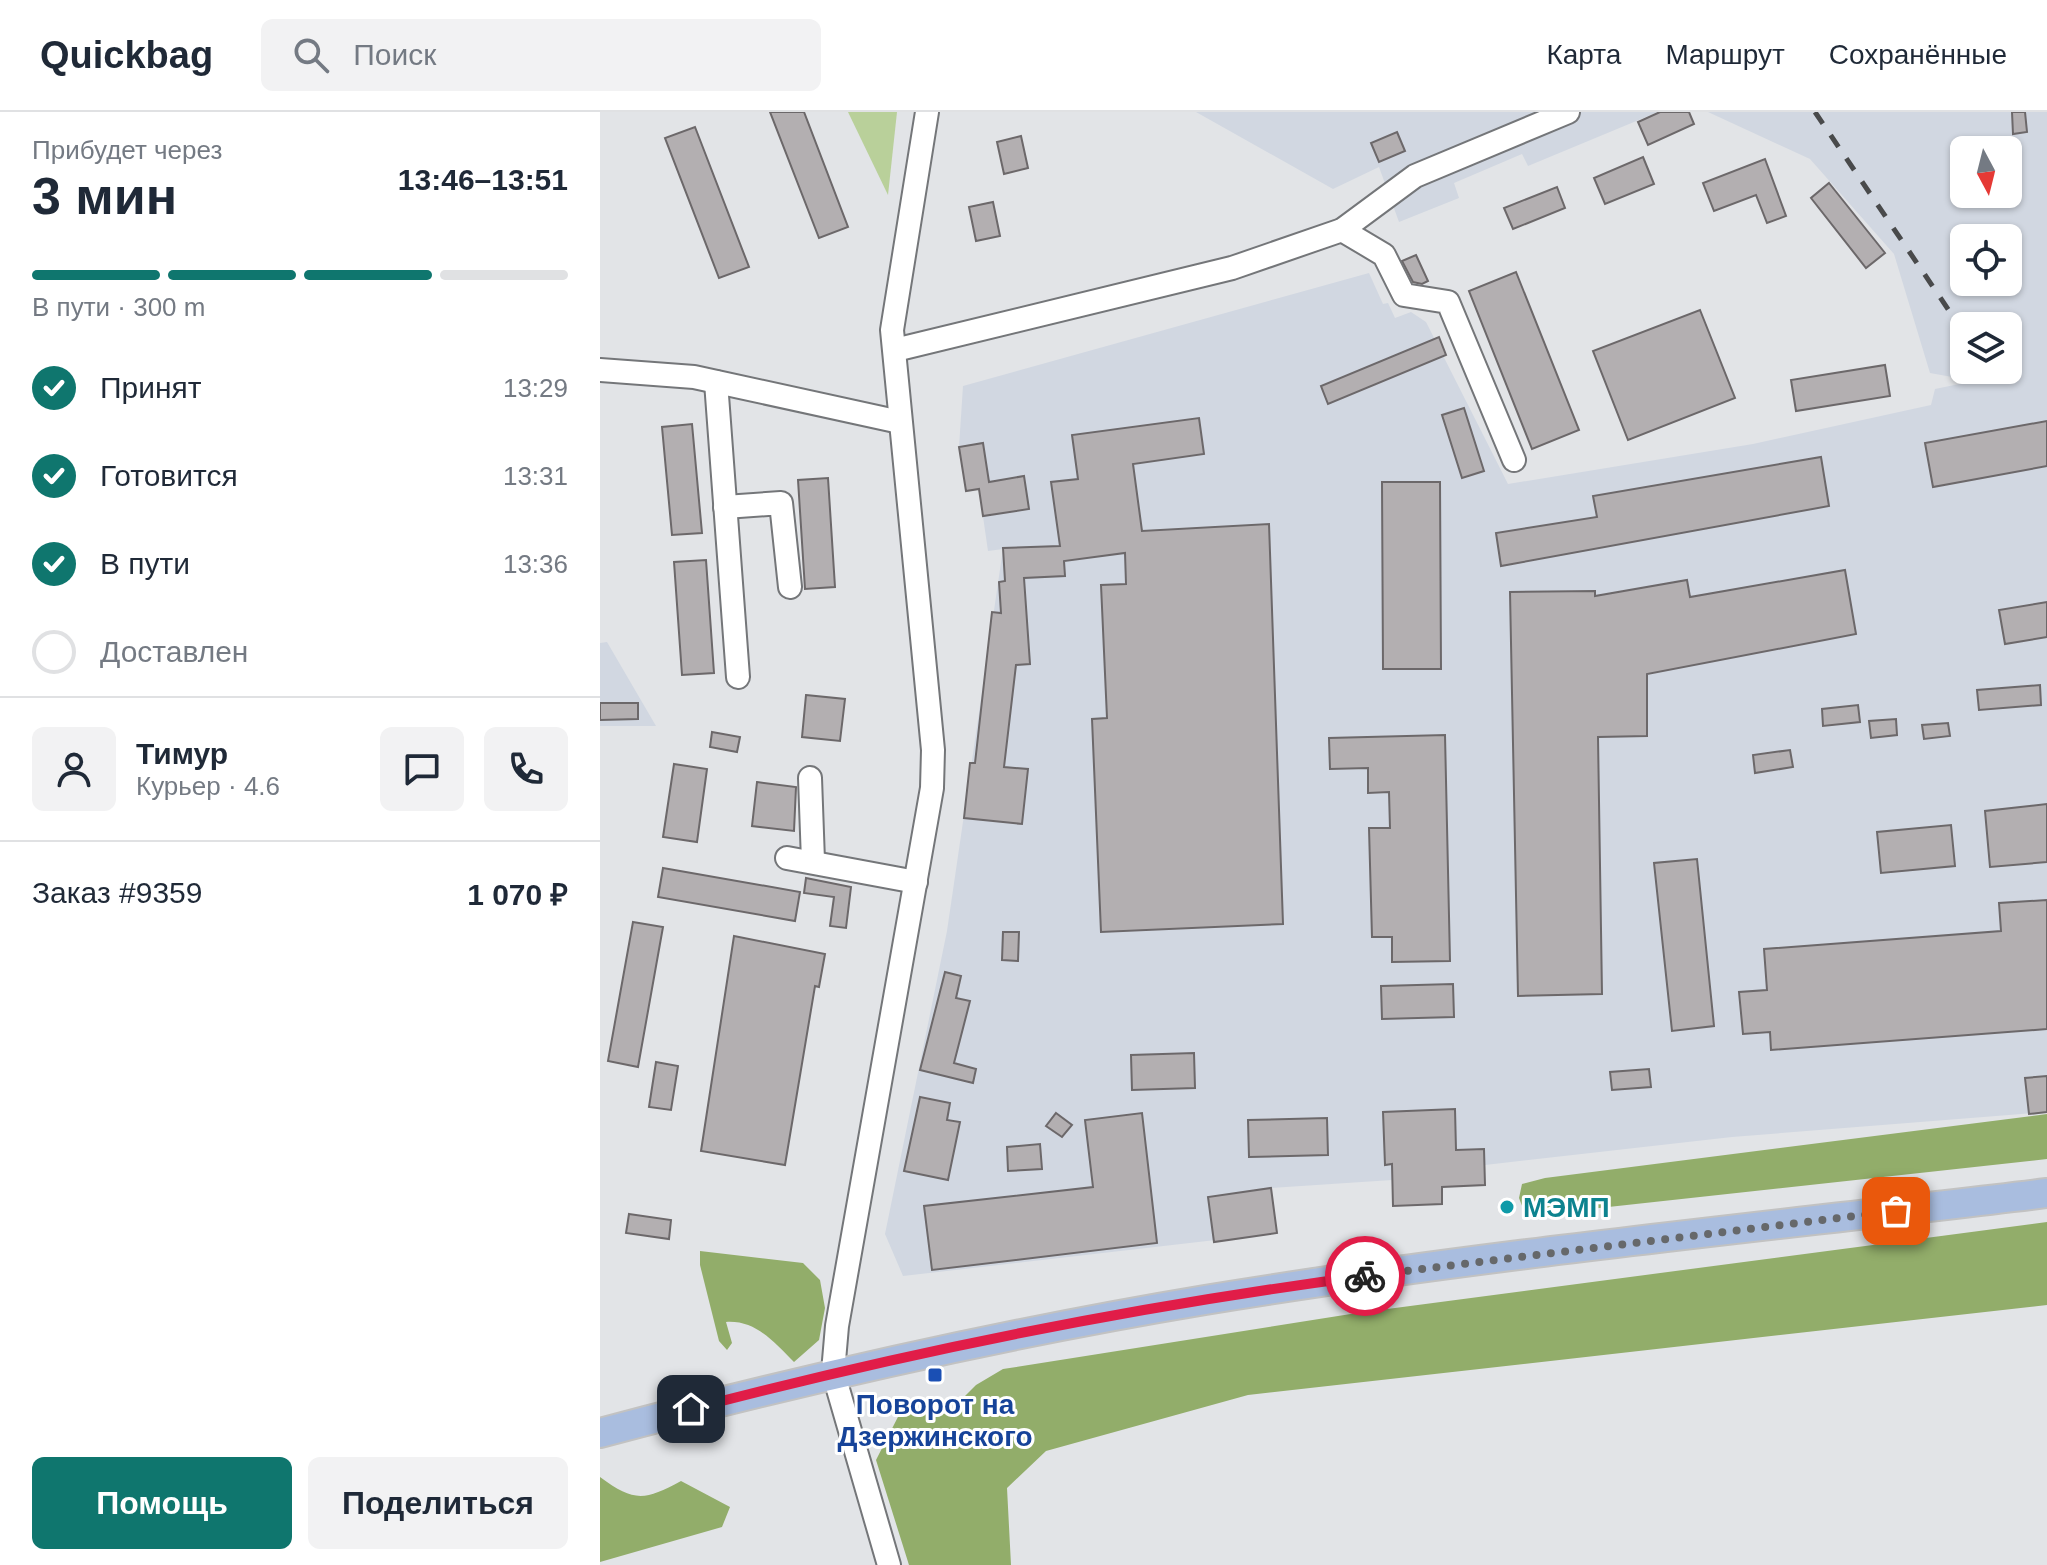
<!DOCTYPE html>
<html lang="ru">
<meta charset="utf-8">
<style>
:root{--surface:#fff;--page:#f2f2f3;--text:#1f2937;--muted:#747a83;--line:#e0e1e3;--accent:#0f766e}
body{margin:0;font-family:Helvetica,sans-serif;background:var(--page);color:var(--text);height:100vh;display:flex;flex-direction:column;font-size:30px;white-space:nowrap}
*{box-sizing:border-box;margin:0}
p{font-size:26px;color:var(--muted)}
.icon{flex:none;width:44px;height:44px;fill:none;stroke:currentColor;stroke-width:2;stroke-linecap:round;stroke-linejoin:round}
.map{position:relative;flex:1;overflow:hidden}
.side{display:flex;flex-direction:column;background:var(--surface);width:600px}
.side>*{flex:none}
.needle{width:52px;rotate:173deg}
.tools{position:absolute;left:1350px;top:24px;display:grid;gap:16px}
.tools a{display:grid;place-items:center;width:72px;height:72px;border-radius:12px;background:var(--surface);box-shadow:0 2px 6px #0004;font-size:40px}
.pin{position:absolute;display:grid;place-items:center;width:68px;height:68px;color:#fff;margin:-34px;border-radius:16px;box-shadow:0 4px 12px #0006}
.courier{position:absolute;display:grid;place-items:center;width:80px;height:80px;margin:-40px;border:6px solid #e11d48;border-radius:50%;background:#fff;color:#222;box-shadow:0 2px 10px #0007}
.head em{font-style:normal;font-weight:800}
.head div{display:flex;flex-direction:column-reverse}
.head{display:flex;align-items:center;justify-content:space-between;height:136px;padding:0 32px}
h1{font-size:52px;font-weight:800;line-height:60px}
.bar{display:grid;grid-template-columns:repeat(4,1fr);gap:12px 8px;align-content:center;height:96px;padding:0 32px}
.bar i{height:10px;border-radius:6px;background:var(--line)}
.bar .on{background:var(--accent)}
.bar p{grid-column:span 4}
.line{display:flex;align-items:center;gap:20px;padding:0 32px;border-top:2px solid var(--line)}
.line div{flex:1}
.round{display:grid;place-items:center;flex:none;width:84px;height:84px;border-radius:12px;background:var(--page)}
ol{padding:0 32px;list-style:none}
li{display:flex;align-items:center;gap:24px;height:88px}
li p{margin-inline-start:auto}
li .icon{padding:8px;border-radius:50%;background:var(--accent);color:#fff;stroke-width:4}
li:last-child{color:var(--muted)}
li i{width:44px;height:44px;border:4px solid var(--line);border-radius:50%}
.cta{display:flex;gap:16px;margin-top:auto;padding:16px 32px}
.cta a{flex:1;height:92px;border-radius:12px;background:var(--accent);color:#fff;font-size:32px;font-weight:800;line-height:92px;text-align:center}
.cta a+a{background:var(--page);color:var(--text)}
header{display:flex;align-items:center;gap:48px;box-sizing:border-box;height:112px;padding:0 40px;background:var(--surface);border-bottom:2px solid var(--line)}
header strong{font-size:38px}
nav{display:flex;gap:44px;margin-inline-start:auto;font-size:28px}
.search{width:560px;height:72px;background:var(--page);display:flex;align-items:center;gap:20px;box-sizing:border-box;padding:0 28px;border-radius:12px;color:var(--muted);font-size:30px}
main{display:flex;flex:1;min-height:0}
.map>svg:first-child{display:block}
.built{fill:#d1d7e1;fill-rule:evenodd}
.green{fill:#b9d09a}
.forest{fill:#92ad6a}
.building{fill:#b3afb1;stroke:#6c686a;stroke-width:2}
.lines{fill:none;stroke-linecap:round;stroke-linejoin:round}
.minor-casing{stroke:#747679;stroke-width:26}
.major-casing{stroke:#c2c2c2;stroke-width:32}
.minor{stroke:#fff;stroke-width:22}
.major{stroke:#a9bddf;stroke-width:28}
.rail{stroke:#494a4b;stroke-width:5;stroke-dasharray:14 14;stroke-linecap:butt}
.done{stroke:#66686a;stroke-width:8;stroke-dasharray:0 14.4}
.route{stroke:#e11d48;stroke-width:10}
.culture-dot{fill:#0f9aa8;stroke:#fff;stroke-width:3}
.transit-dot{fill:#1a4fb4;stroke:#fff;stroke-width:3}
.labels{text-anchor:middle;stroke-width:6;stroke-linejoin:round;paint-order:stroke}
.culture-label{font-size:28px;font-weight:bold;fill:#0d838f;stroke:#fff;text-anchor:start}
.transit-label{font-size:28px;font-weight:bold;fill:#164399;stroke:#fff}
</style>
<header>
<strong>Quickbag</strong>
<div class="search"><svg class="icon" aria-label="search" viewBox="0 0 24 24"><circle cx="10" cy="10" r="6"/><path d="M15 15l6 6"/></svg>Поиск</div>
<nav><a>Карта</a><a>Маршрут</a><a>Сохранённые</a></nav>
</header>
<main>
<section class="side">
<div class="head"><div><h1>3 мин</h1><p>Прибудет через</p></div><em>13:46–13:51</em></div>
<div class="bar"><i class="on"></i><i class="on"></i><i class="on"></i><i></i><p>В пути · 300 m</p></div>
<ol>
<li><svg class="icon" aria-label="check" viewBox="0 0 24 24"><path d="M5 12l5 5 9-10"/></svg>Принят<p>13:29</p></li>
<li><svg class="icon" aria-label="check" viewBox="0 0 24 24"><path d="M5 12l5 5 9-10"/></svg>Готовится<p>13:31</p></li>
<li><svg class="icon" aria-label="check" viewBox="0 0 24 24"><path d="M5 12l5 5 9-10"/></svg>В пути<p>13:36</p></li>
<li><i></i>Доставлен</li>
</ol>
<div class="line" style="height:144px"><a class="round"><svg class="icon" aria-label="person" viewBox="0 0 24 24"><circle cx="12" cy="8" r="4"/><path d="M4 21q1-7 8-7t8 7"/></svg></a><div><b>Тимур</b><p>Курьер · 4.6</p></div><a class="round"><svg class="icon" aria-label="chat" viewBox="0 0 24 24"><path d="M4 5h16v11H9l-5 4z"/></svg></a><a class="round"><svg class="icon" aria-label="phone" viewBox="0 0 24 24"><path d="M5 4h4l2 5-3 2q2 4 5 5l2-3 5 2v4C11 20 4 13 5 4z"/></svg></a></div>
<div class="line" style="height:104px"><div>Заказ #9359</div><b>1 070 ₽</b></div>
<div class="cta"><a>Помощь</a><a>Поделиться</a></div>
</section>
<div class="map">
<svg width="1447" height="1453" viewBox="0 0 1447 1453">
<rect width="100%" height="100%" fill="#e2e4e7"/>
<g class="built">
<path d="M596 0H1058L928 54 922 42 854 71 859 86 799 110 779 55 733 77Z"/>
<path d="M1108 0H1447V1000L1132 1025 885 1053V1073L842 1075V1092L793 1094 792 1068 671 1076 677 1121 303 1164 285 1122 347 819 403 437 388 439 379 377 366 379 359 335 363 274 769 161 783 192 788 191 795 206 811 200 826 210 908 372 1153 332 1331 293 1335 277 1374 269 1330 261 1294 142 1210 47ZM1364 38H1408V82H1364ZM1364 126H1408V170H1364ZM1364 214H1408V258H1364Z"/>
<path d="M7 530 56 614H0V531Z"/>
</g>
<path class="green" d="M248 0H297L288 83Z"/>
<g class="forest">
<path d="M1447 1002V1047L926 1104 919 1086 922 1072 945 1066Z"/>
<path d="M1447 1110V1193L648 1283 446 1339 407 1376 411 1453H309L276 1348 302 1297 347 1302 376 1273 403 1257 757 1201Z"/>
<path d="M100 1139 203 1151 220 1168 225 1196 219 1228 194 1250C174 1230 156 1208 126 1210L132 1231 127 1238 119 1229 100 1153Z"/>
<path d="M0 1365C34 1390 44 1389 81 1369L130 1395 122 1415 0 1450Z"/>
</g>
<g class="building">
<path d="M170 0H204L248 115 219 126Z"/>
<path d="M1060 0H1089L1094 12 1048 33 1038 10Z"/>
<path d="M1412 0H1425L1427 20 1413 22Z"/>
<path d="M95 15 149 155 119 166 65 26Z"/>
<path d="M797 20 805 39 779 50 771 31Z"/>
<path d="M421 24 428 56 404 62 397 30Z"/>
<path d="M1043 45 1054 72 1005 92 994 66Z"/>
<path d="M1165 47 1186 104 1167 111 1156 83 1114 99 1103 71Z"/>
<path d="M1229 71 1285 141 1266 156 1211 86Z"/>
<path d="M957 75 965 96 913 117 904 96Z"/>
<path d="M393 90 400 124 376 129 369 95Z"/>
<path d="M816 143 828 169 822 172 813 170 802 149Z"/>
<path d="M916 160 979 318 932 337 869 179Z"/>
<path d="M1100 198 1135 286 1028 328 993 239Z"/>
<path d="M839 225 846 243 728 292 721 274Z"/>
<path d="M1285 253 1290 284 1196 299 1191 268Z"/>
<path d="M864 296 884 359 862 366 842 303Z"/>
<path d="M599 306 604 342 533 352 542 419 669 412 683 812 501 820 492 607 507 606 501 473 526 472 525 441 464 449 465 464 424 466 430 552 416 553 404 655 428 657 422 712 364 706 370 651H375L392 500 401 501 399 470 405 469 403 436 460 434 451 370 478 367 472 323Z"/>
<path d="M1447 309V354L1333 375 1325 331Z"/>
<path d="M92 312 102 421 72 423 62 315Z"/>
<path d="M383 331 389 370 424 364 429 397 383 404 379 377 366 379 359 335Z"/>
<path d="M1221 345 1229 394 901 454 896 421 997 405 993 384Z"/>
<path d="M228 366 235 475 205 477 198 368Z"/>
<path d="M782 370H840L841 557H783Z"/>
<path d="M106 448 114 561 82 563 74 450Z"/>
<path d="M1245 458 1256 522 1047 562V624L998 625 1002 882 918 884 910 480 995 479V484L1087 468 1090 485Z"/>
<path d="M1447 490V525L1405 532 1399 498Z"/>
<path d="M1440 573 1441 593 1379 598 1377 578Z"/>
<path d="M206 583 245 587 240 629 202 625Z"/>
<path d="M0 591H38V607L0 608Z"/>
<path d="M1258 593 1260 610 1223 614 1222 597Z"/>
<path d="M1296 607 1297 623 1271 626 1269 609Z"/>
<path d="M1348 611 1350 624 1324 627 1322 613Z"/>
<path d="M112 620 140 625 137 640 110 635Z"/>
<path d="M845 623 850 849 792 850V825H772L769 716H790L789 680 768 681V656L730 657 729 626Z"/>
<path d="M1190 638 1193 655 1155 661 1153 643Z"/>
<path d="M74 652 107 657 97 730 63 725Z"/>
<path d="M157 670 196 675 194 719 152 714Z"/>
<path d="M1447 692V750L1390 755 1385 699Z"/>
<path d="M1351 713 1355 754 1281 761 1277 720Z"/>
<path d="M1097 747 1114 914 1072 919 1054 751Z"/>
<path d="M63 756 200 780 195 809 58 785Z"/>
<path d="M206 766 251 775 246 816 230 814 234 785 204 781Z"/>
<path d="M1447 788V917L1171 938 1170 920 1143 922 1139 880 1167 878 1164 837 1401 819 1399 791Z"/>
<path d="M33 810 63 815 38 955 8 949Z"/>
<path d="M403 820H419L418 849 402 848Z"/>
<path d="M134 824 225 842 219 875 215 874 185 1053 101 1039Z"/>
<path d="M345 860 361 864 356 886 370 889 354 951 376 957 373 971 320 958Z"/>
<path d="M853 872 854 905 782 907 781 874Z"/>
<path d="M594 941 595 976 532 978 531 943Z"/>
<path d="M56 950 78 954 71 998 49 995Z"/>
<path d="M1049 957 1051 975 1012 978 1010 960Z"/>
<path d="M1447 964V1000L1429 1002 1425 966Z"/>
<path d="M320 985 350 991 347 1008 360 1010 348 1068 304 1059Z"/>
<path d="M855 997 856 1038 884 1037 885 1073 842 1075V1092L793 1094 792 1052 785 1053 783 1000Z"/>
<path d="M456 1001 472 1013 462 1025 446 1014Z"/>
<path d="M542 1001 557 1131 332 1158 324 1094 493 1075 485 1008Z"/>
<path d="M727 1006 728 1043 649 1045 648 1008Z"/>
<path d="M440 1032 442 1057 408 1059 407 1035Z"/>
<path d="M671 1076 677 1121 614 1130 608 1085Z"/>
<path d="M29 1102 71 1108 69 1127 26 1121Z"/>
</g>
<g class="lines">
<g class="minor-casing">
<g id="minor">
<path d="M742 118 784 143 804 183 848 190 914 348"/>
<path d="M295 238 632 156 742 118 815 64 968 0"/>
<path d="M0 258 94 265 300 310"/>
<path d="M116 270 138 565"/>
<path d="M125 395 181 391 190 475"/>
<path d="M210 666 213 749"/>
<path d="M187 746 316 770"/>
<path d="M289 1453 233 1260 237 1214 332 676 333 638 292 218 327 0"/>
</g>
</g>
<g class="major-casing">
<path id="major" d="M0 1321C200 1268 401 1222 605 1188 884 1142 1166 1115 1447 1081"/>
</g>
<use href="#minor" class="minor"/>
<use href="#major" class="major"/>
<path class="rail" d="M1215 0 1352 203"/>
</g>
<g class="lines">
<path class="done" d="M765 1164 1296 1099"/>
<path class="route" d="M91 1297C312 1239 539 1194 765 1164"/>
</g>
<circle class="culture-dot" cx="907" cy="1095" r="8"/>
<rect class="transit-dot" x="327" y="1255" width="16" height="16" rx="4"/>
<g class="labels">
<g class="culture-label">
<text x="923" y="1105">МЭМП</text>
</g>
<g class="transit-label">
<text x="335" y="1302">Поворот на<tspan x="335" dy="32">Дзержинского</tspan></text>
</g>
</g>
</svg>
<div class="tools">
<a><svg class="needle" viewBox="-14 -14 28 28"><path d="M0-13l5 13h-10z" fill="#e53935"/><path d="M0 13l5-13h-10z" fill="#747a83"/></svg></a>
<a><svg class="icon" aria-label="locate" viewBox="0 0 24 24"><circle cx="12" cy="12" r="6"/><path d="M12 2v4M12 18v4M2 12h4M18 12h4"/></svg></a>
<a><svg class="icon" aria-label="layers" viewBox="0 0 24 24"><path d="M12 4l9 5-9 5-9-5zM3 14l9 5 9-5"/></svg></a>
</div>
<div class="pin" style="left:1296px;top:1099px;background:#ea580c"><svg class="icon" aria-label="bag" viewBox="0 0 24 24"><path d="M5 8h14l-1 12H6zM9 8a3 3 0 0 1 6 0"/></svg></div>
<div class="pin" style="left:91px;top:1297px;background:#1f2937"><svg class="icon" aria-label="home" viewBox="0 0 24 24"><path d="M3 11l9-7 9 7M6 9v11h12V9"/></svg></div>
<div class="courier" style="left:765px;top:1164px"><svg class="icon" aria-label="bike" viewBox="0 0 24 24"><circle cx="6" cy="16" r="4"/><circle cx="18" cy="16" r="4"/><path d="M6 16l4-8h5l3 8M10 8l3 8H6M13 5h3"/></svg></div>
</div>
</main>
